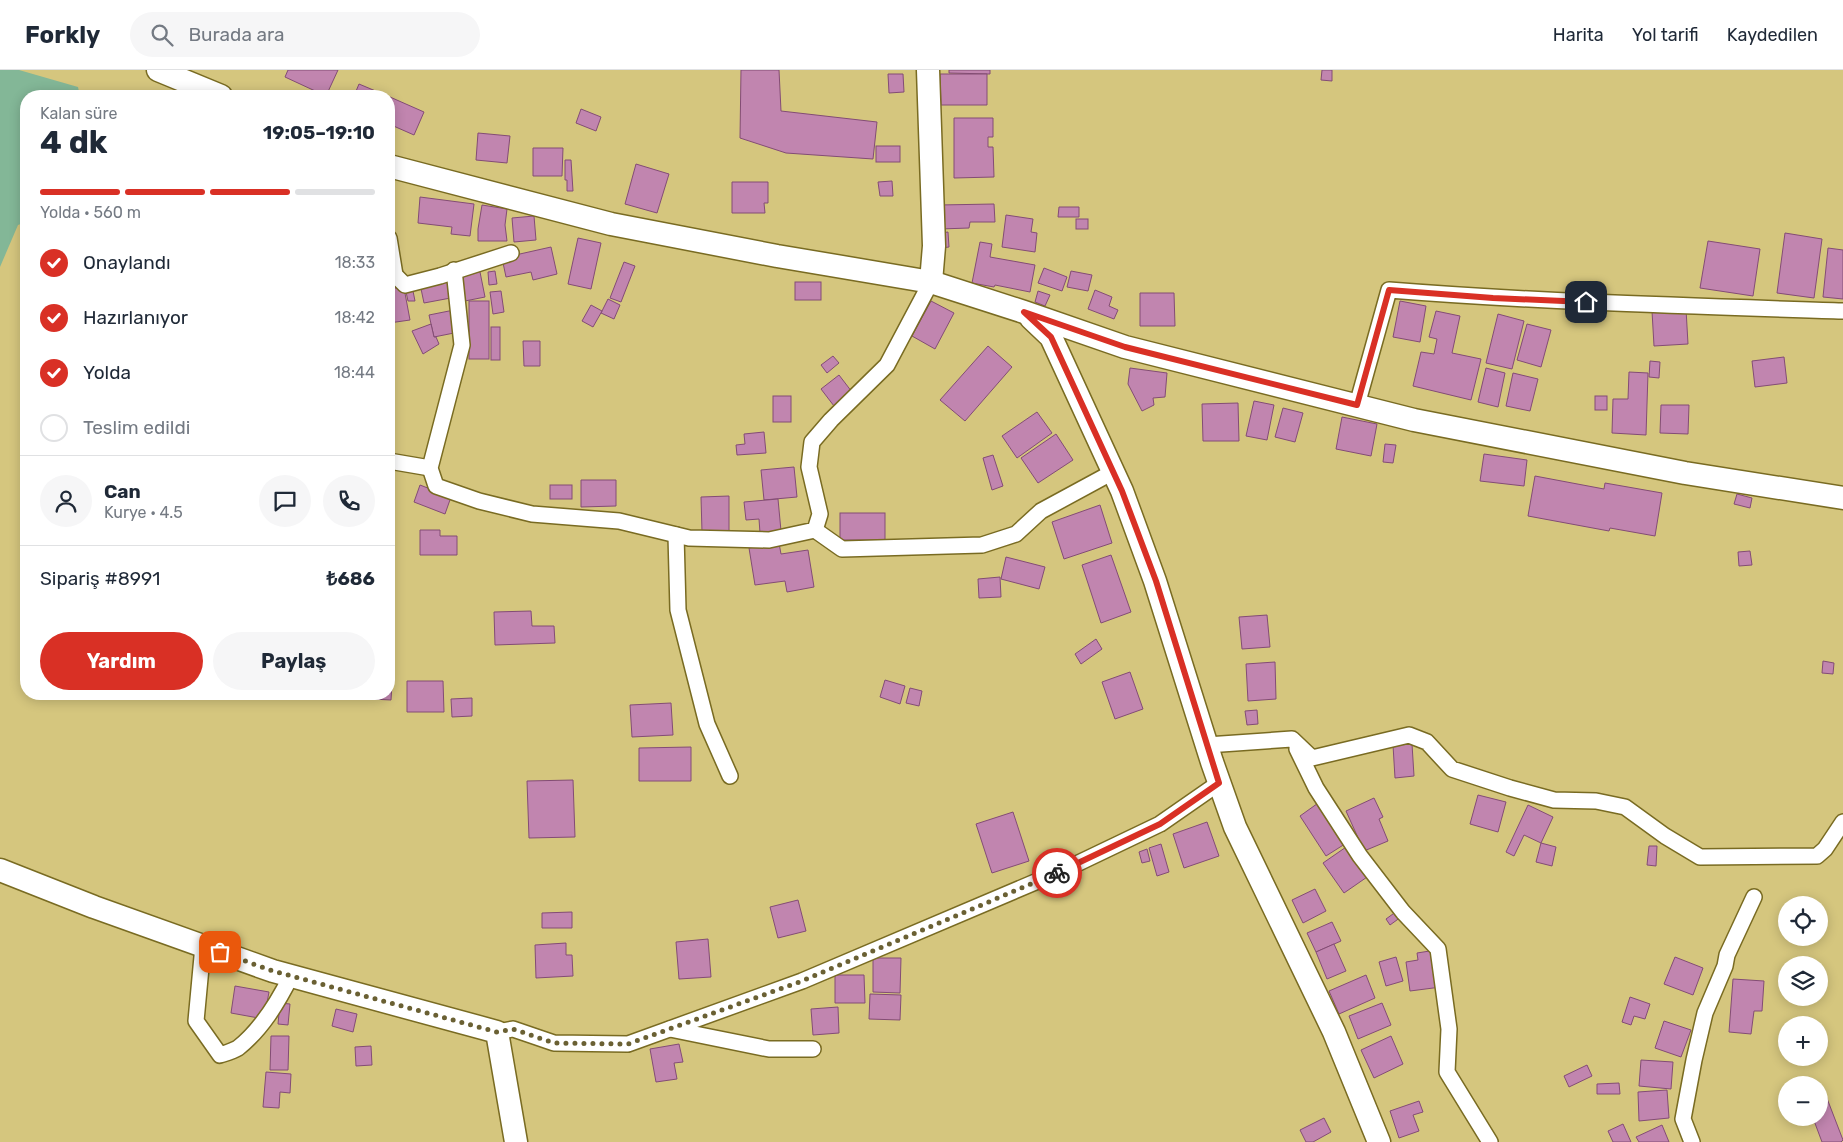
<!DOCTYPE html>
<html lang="tr">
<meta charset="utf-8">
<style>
:root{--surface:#fff;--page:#f6f6f7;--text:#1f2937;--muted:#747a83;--line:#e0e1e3;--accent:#d93025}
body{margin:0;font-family:Rubik,sans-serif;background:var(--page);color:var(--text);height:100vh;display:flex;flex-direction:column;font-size:19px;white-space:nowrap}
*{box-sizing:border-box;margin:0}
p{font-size:16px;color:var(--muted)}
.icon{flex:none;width:28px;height:28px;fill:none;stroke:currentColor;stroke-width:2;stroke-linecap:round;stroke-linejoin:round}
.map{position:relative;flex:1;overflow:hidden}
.sheet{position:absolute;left:20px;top:20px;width:375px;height:610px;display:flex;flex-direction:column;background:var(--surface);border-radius:20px;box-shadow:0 2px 12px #0003}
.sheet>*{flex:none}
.tools{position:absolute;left:1778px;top:826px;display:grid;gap:10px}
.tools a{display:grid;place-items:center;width:50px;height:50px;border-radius:50%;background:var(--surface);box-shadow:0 2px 12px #0003;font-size:25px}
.pin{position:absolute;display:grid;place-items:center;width:42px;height:42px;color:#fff;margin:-21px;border-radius:10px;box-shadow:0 2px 8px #0006}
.courier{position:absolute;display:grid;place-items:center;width:50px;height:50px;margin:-25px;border:4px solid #d93025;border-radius:50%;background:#fff;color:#222;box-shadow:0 1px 6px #0007}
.summary em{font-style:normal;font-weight:700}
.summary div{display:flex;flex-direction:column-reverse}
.summary{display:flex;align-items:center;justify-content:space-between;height:85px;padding:0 20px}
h1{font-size:32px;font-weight:700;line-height:38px}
.bar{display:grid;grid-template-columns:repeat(4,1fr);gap:8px 5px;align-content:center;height:60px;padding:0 20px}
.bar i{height:6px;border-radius:4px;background:var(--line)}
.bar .current{background:var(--accent)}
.bar p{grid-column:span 4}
.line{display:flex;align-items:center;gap:12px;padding:0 20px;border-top:1px solid var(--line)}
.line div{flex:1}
.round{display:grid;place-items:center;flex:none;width:52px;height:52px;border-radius:26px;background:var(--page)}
ol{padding:0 20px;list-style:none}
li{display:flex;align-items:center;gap:15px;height:55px}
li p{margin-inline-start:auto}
li .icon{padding:5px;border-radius:50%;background:var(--accent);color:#fff;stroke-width:4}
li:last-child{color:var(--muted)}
li i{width:28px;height:28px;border:2px solid var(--line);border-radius:50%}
.primary-button{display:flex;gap:10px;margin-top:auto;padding:10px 20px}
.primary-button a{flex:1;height:58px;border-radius:30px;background:var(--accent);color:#fff;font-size:20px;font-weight:700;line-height:58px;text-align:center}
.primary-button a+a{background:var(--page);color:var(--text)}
header{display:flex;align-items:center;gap:30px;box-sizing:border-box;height:70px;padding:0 25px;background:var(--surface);border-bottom:1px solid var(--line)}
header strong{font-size:24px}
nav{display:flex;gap:28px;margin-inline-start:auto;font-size:18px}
.search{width:350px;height:45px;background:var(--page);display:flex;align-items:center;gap:12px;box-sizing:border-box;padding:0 18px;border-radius:28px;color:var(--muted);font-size:19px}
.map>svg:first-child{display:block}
.green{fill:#83b797}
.building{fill:#c185af;stroke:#834c75}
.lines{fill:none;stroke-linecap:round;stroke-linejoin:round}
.street-casing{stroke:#796b22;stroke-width:18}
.secondary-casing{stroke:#796b22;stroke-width:25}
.street{stroke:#fff;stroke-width:15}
.secondary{stroke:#fff;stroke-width:22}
.done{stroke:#6a6033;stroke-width:5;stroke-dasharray:0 9}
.route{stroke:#d93025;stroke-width:6}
</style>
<header>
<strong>Forkly</strong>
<div class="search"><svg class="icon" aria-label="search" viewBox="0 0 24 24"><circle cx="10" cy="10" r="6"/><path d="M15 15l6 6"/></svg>Burada ara</div>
<nav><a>Harita</a><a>Yol tarifi</a><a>Kaydedilen</a></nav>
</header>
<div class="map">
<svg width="1843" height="1072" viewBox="0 0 1843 1072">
<rect width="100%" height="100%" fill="#d5c67e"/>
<path class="green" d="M0 0H19L78 17 80 26H26V152L18 155 0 197Z"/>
<g class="building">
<path d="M288 0H338L326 26 285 7Z"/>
<path d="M741 0H779L781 41 877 52 873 89 786 83 740 68Z"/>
<path d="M949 0H990V4L949 3Z"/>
<path d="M1322 0H1332V11L1321 10Z"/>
<path d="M888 4H903L904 22 889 23Z"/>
<path d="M940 4H987V35H941Z"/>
<path d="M359 14 378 22 376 26H354Z"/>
<path d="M390 27 424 42 414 65 389 54Z"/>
<path d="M581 39 601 47 596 61 576 53Z"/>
<path d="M954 48H993V67H988V77H993L994 107 954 108Z"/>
<path d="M478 63 510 66 507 93 476 90Z"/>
<rect x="876" y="76" width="24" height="16"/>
<path d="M533 78H563L562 106H533Z"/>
<path d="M565 90H571L573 121H567V110H565Z"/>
<path d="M636 94 669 104 657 143 625 134Z"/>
<path d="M892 111 893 126H880L878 112Z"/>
<path d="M732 112H768V133H764L765 143H732Z"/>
<path d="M420 127 474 134 470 166 451 164 452 157 418 153Z"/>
<path d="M994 134 995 152H970L969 158 940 159 939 135Z"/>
<path d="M482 135 507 139 505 155 507 171H478V159Z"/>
<path d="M1059 137H1079V147H1058Z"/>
<path d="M1006 145 1033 149 1031 162 1037 163 1035 182 1002 177Z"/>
<path d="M534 146 536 170 514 172 512 148Z"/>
<rect x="1076" y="149" width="12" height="10"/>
<path d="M948 162 949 177 941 178 940 163Z"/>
<path d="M1785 163 1822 169 1814 228 1777 223Z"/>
<path d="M578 168 601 173 591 219 568 214Z"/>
<path d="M1708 171 1760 179 1753 226 1700 218Z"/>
<path d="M980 172 992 174 990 187 1035 195 1030 222 995 215 994 217 972 213Z"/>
<path d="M551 177 557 204 533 210 531 202 506 207 502 188Z"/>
<path d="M1828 178 1843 180V229L1823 227Z"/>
<path d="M624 192 635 196 621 232 610 228Z"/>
<path d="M479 197 485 227 465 231 458 201Z"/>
<path d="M1044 198 1067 207 1062 221 1038 213Z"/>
<path d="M495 201 497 214 489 215 488 202Z"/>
<path d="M1071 201 1092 205 1088 221 1067 217Z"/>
<path d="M452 207 456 227 424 233 420 214Z"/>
<rect x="795" y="212" width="26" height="18"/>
<path d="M412 216 415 231H408L405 217Z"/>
<path d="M389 218H404L410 250 389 253Z"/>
<path d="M1095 220 1112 227 1109 236 1118 240 1114 249 1088 239Z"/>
<path d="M501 221 504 242 493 244 490 222Z"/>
<path d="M1038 221 1050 225 1045 236 1035 232Z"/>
<path d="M1140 223H1174L1175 256H1140Z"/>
<path d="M608 229 620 235 614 249 601 243Z"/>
<rect x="469" y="231" width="20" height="58"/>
<path d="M931 231 954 243 935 279 912 266Z"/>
<path d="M1400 231 1426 236 1420 272 1393 267Z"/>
<path d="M591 235 602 241 593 257 582 251Z"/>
<path d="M1686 239 1688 274 1654 276 1652 241Z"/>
<path d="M454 240 459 262 434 267 429 245Z"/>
<path d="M1436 241 1460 246 1452 283 1481 289 1471 330 1413 316 1421 282 1434 284 1437 269 1429 267Z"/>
<path d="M1498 244 1524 251 1512 299 1486 293Z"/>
<path d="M431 254 434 267H436L439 274 423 284 412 261Z"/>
<path d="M1527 254 1551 260 1541 297 1517 290Z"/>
<rect x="491" y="257" width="9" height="33"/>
<path d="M523 271H540V296H524Z"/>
<path d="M988 276 1012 297 965 351 940 330Z"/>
<path d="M833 286 839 293 827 303 821 295Z"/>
<path d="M1784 287 1787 313 1755 317 1752 291Z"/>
<path d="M1650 291 1660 292 1659 308 1649 307Z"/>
<path d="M1130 298 1167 303 1165 327 1153 328 1154 335 1142 341 1128 314Z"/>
<path d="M1486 298 1505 303 1498 337 1478 332Z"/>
<path d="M1629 302 1648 303 1646 365 1612 363 1613 329H1628Z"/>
<path d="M1513 303 1538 309 1530 341 1506 336Z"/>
<path d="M839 305 852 322 834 336 821 319Z"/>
<rect x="773" y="326" width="18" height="26"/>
<rect x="1595" y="326" width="12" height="14"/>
<path d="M1254 331 1274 335 1267 370 1246 366Z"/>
<path d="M1238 333 1239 371H1203L1202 334Z"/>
<path d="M1661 335H1689L1688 364 1660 363Z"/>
<path d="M1283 338 1303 343 1295 372 1275 367Z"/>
<path d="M1037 342 1052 363 1017 388 1002 366Z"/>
<path d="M1342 347 1377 354 1371 386 1336 379Z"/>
<path d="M764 362 766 383 737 385 736 375 745 374 744 364Z"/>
<path d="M1056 364 1073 390 1038 413 1021 388Z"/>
<path d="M1385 374 1396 375 1393 393 1383 392Z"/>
<path d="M1484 384 1527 390 1524 416 1480 411Z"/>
<path d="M993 385 1003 416 992 420 983 388Z"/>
<path d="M794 397 797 427 764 430 761 400Z"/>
<path d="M1535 406 1604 419 1605 413 1662 423 1655 466 1610 458 1609 461 1528 446Z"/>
<path d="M581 410H616V436L581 437Z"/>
<path d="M420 415 451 427 445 444 414 432Z"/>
<rect x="550" y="415" width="22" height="14"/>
<path d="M1737 424 1752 428 1750 438 1734 434Z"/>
<path d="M729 426V462H702L701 427Z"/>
<path d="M778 429 781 461 760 463 759 449 746 450 744 432Z"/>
<path d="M1100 435 1112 473 1064 489 1052 452Z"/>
<rect x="840" y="443" width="45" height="27"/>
<path d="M420 460H440V466H457V485H420Z"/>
<path d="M779 473 781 484 808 480 814 517 787 522 785 511 755 515 749 478Z"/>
<path d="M1750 481 1752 495 1739 496 1738 482Z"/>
<path d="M1111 485 1131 542 1101 553 1082 495Z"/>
<path d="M1006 487 1045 497 1039 519 1001 509Z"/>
<path d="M1000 507 1001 527 979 528 978 509Z"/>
<path d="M531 541 532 556H554L555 573 495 575 494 542Z"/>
<path d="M1267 545 1270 577 1242 579 1239 547Z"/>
<path d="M1096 569 1102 579 1081 594 1075 584Z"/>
<path d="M1823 591 1834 593 1833 604 1822 603Z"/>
<path d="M1275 592 1276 629 1248 631 1246 594Z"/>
<path d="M1130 602 1143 639 1115 649 1102 612Z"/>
<path d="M885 610 905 616 900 634 880 627Z"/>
<path d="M407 611H443L444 642H407Z"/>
<path d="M389 613 392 614 391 630 372 629V624H389Z"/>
<path d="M910 618 922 621 919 636 906 633Z"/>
<path d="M472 628V646L452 647 451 629Z"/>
<path d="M671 633 673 665 632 667 630 635Z"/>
<path d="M1257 640 1258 654 1247 655 1245 641Z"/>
<path d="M1412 674 1414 706 1395 708 1393 675Z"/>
<path d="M691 677V711H639V678Z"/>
<path d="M573 710 575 767 529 768 527 711Z"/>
<path d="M1478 725 1506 732 1498 762 1470 754Z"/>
<path d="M1374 728 1383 747 1379 749 1388 771 1364 781 1346 741Z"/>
<path d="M1321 731 1348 772 1326 786 1300 746Z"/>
<path d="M1528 735 1553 747 1541 773 1524 765 1514 786 1506 782Z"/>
<path d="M1013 742 1029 791 992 803 976 754Z"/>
<path d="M1207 752 1219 786 1184 798 1173 764Z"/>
<path d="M1541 773 1556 777 1552 796 1536 792Z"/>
<path d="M1161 774 1169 802 1157 806 1149 778Z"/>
<path d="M1349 775 1370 805 1344 823 1323 793Z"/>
<path d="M1649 776H1657L1656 796 1647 795Z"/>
<path d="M1147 779 1150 791 1142 793 1139 782Z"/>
<path d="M1315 819 1326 841 1303 853 1292 830Z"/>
<path d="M798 830 806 861 778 868 770 837Z"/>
<path d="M1397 841 1401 847 1390 855 1386 849Z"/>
<path d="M572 842V858H542V843Z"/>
<path d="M1332 852 1341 871 1316 882 1307 863Z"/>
<path d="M708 869 711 907 679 909 676 872Z"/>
<path d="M566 873V885H572L573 906 536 908 535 875Z"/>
<path d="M1334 874 1346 901 1327 909 1316 882Z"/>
<path d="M1436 880 1441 917 1410 921 1406 892 1418 890 1417 883Z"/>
<path d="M1396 887 1403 911 1386 916 1379 892Z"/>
<path d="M1675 887 1703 898 1693 925 1664 914Z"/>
<path d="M873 888H901L900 923 873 922Z"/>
<path d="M835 905H864L865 933H835Z"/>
<path d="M1366 905 1375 928 1339 944 1329 921Z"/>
<path d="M1733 909 1764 911 1762 941H1754L1751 964 1729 962Z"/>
<path d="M235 916 269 922 264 949 231 943Z"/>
<path d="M870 924 901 925 900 950 869 949Z"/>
<path d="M1630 927 1650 934 1645 949 1634 946 1631 955 1622 952Z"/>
<path d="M280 933 290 934 288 955 278 954Z"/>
<path d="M1382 933 1391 955 1358 969 1349 946Z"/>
<path d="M838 937 839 963 813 965 811 939Z"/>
<path d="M336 939 357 944 353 962 332 956Z"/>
<path d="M1664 951 1691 960 1681 987 1655 978Z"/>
<path d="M271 966H289L288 1000H270Z"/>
<path d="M1391 966 1403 994 1374 1008 1361 980Z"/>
<path d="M679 974 683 992 674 993 677 1009 656 1012 650 979Z"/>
<path d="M371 976 372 995 356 996 355 977Z"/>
<path d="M1641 990 1673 992 1671 1019 1639 1016Z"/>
<path d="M1587 995 1592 1006 1569 1017 1564 1006Z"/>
<path d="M266 1002 291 1004 290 1023 280 1022 279 1038 263 1037Z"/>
<path d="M1619 1013 1620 1024H1597V1014Z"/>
<path d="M1823 1018 1843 1070 1841 1072H1822L1813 1048H1819V1020Z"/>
<path d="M1667 1020 1669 1048 1639 1051 1638 1022Z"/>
<path d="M1419 1031 1423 1042 1413 1045 1419 1061 1399 1068 1390 1041Z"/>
<path d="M1324 1048 1331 1062 1313 1072H1306L1300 1060Z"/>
<path d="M1623 1054 1631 1072H1613L1608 1061Z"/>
<path d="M1662 1055 1669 1072H1639L1636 1067Z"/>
</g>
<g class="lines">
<g class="street-casing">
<g id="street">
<path d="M389 168 395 205 389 209"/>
<path d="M454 200 462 275 430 398 436 416 479 431 532 444 619 451 689 468 769 470 815 460 820 444 809 397 812 372 831 350 887 295 931 212"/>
<path d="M395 205 405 215 440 206 511 183"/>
<path d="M1357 335 1389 220C1540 232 1691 236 1843 241"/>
<path d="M389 391 430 398"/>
<path d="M815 460 842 479 982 475 1016 464 1041 441 1113 402"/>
<path d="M676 465 678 540 707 654 730 706"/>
<path d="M1207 675 1292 669 1312 688 1409 665 1427 672 1452 699 1510 718 1554 730 1596 731 1625 737 1665 766 1700 787 1817 786 1825 779 1843 752"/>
<path d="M1297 679 1316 718 1360 786 1403 842 1438 879 1449 959 1447 1002 1490 1072"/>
<path d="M203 876 196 951 220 985C226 983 233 981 238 978 262 959 278 932 291 906"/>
<path d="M670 959 769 979H813"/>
<path d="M497 962 513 959 554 973 628 974 802 911 1066 799 1160 754 1219 713"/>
<path d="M1692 1072 1683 1049 1694 990 1705 943 1725 896 1727 885 1754 827"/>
</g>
</g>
<g class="secondary-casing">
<g id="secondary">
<path d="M158 0 221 26"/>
<path d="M928 0 934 176 931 212"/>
<path d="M389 96 611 154 777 186 931 212 1024 242 1125 277 1414 350 1685 403 1843 428"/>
<path d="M1031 248 1051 267 1122 421 1155 511 1212 692 1235 757 1334 962 1379 1072"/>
<path d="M0 800 94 837 273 901 497 962 516 1072"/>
</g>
</g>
<use href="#street" class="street"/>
<use href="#secondary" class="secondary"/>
</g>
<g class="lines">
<path class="done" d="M220 882 273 901 497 962 513 959 554 973 628 974 802 911 1057 803"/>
<path class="route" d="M1057 803 1160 754 1219 713 1156 511 1122 421 1051 267 1024 242 1125 277 1357 335 1389 220 1493 228 1586 232"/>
</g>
</svg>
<div class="tools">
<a><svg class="icon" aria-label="locate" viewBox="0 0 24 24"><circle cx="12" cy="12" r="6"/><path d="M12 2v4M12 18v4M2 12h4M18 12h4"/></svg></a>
<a><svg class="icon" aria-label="layers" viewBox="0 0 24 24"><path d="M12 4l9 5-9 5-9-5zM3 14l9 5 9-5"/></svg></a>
<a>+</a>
<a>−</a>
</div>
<div class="pin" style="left:220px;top:882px;background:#ea580c"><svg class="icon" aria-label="bag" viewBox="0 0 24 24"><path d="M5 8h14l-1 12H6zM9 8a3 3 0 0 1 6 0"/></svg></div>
<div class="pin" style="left:1586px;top:232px;background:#1f2937"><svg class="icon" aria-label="home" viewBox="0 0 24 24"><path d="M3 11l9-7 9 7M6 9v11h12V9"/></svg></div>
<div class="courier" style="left:1057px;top:803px"><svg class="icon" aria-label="bike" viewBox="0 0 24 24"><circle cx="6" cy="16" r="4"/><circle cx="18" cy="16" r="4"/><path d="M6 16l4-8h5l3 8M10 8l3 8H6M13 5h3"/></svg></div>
<section class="sheet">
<div class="summary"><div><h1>4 dk</h1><p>Kalan süre</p></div><em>19:05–19:10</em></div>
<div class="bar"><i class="current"></i><i class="current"></i><i class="current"></i><i></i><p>Yolda · 560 m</p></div>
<ol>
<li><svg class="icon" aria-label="check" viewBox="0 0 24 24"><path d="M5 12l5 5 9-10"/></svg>Onaylandı<p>18:33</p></li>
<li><svg class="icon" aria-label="check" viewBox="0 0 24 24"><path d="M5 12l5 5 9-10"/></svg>Hazırlanıyor<p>18:42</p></li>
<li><svg class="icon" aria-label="check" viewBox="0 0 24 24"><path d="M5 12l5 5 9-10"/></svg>Yolda<p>18:44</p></li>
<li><i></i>Teslim edildi</li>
</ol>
<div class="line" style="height:90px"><a class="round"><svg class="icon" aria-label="person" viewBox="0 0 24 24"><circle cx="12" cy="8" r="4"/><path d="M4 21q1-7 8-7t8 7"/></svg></a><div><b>Can</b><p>Kurye · 4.5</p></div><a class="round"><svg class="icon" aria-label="chat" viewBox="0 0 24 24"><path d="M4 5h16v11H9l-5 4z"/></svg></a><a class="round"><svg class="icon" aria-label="phone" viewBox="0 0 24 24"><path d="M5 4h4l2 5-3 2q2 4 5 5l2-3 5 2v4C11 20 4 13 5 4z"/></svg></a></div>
<div class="line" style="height:65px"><div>Sipariş #8991</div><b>₺686</b></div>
<div class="primary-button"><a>Yardım</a><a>Paylaş</a></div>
</section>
</div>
